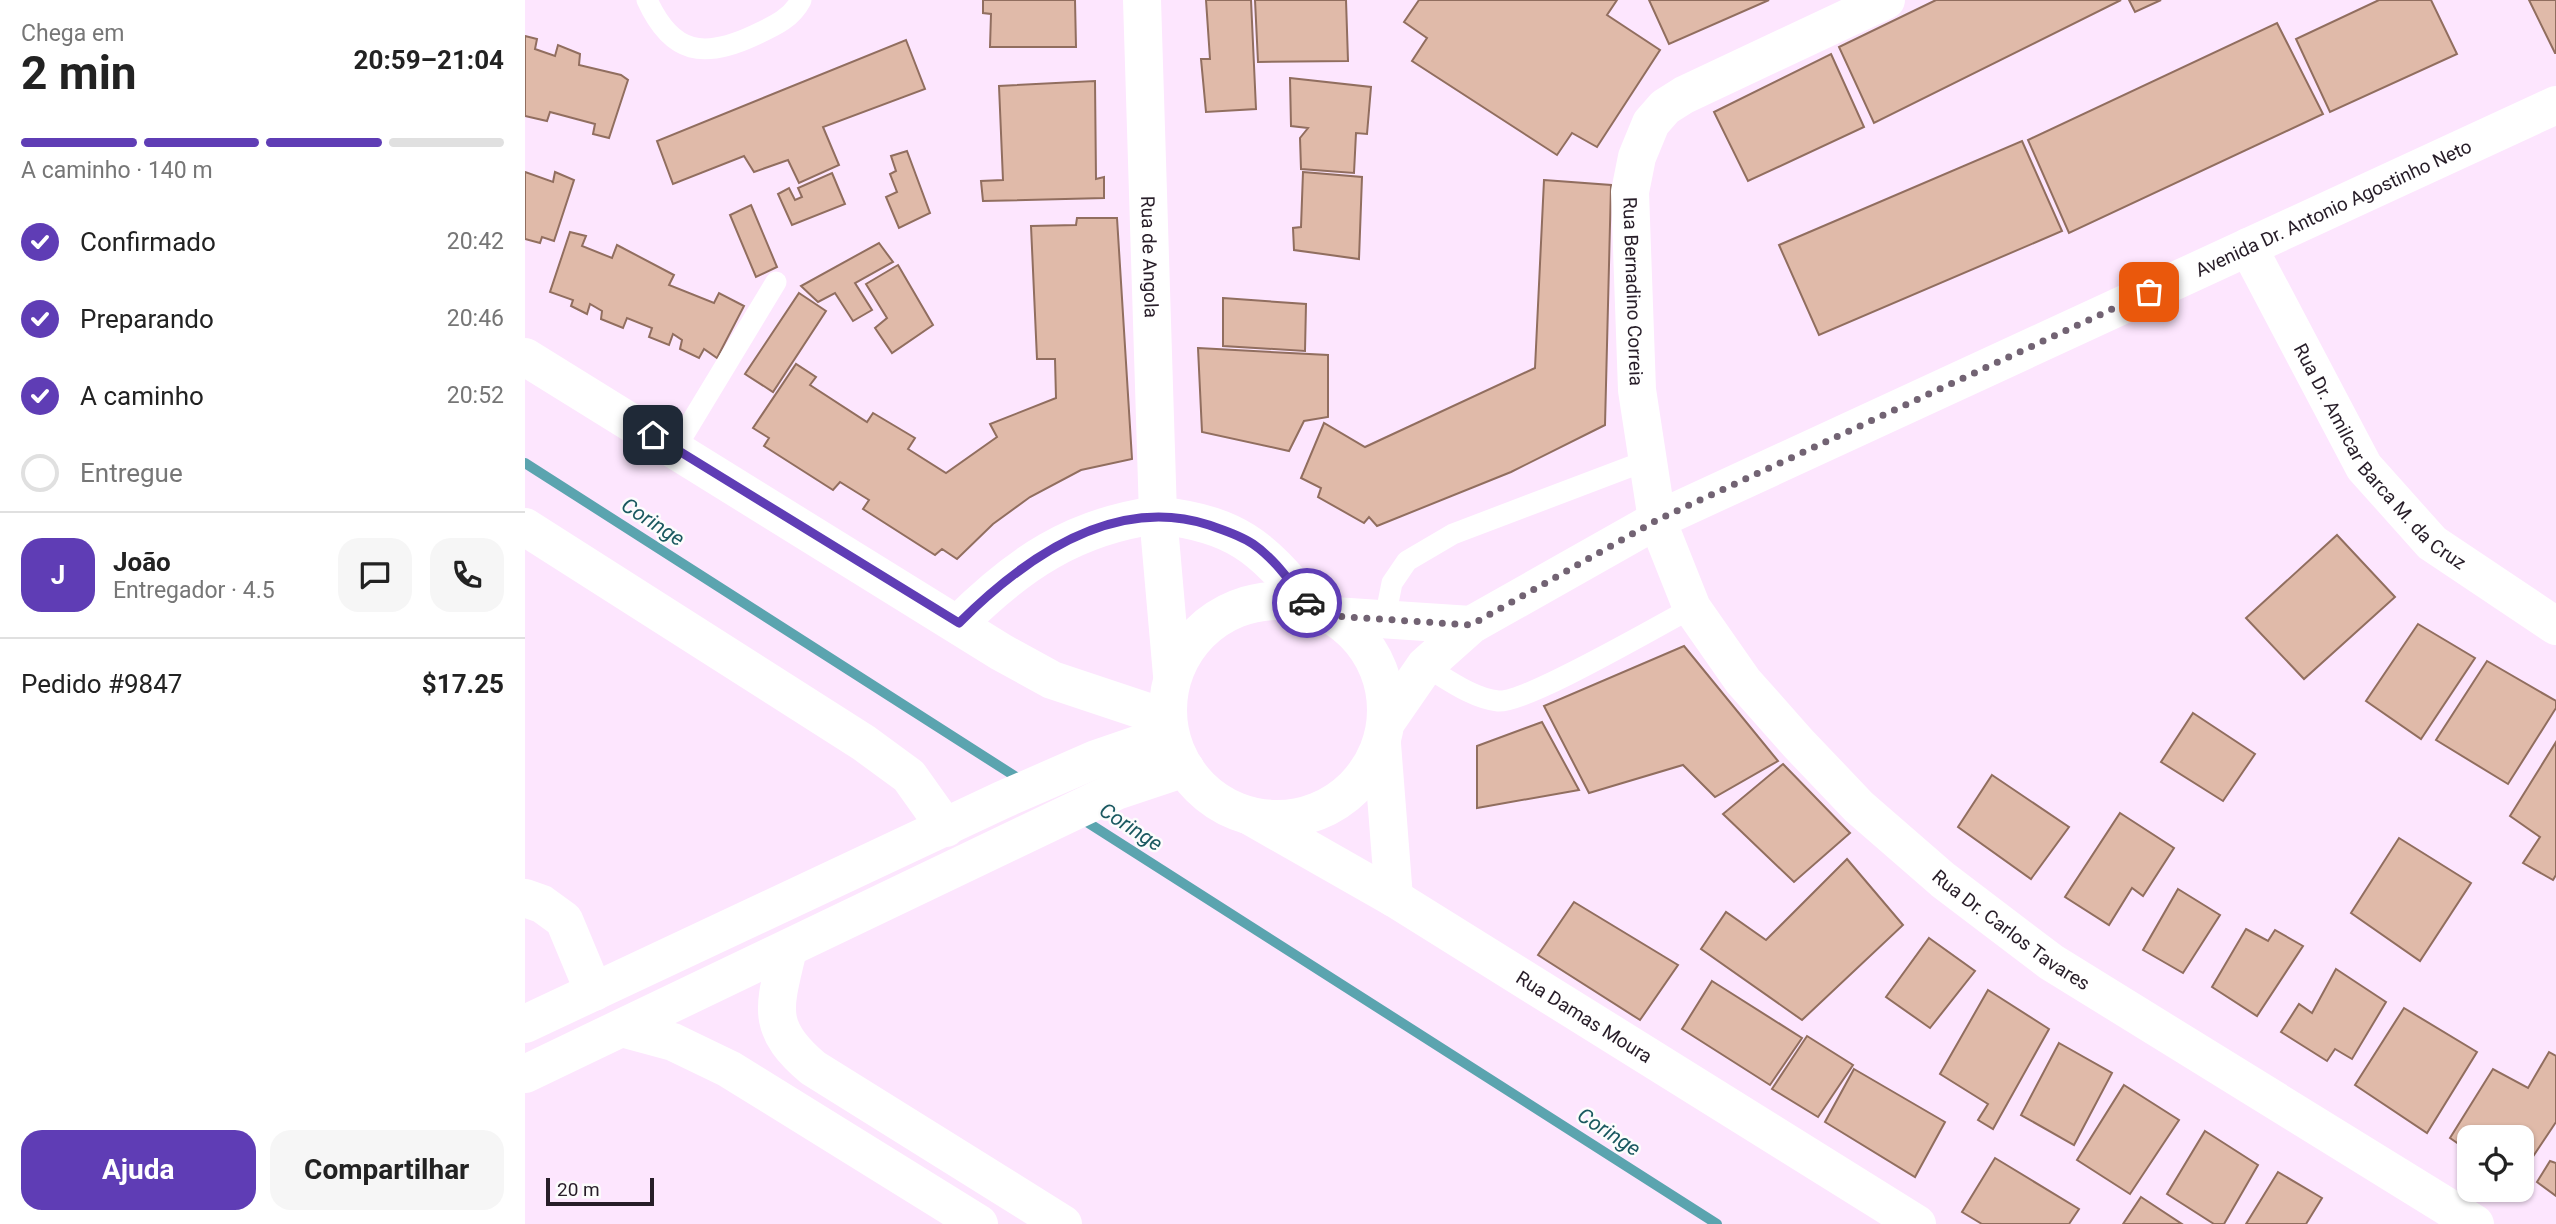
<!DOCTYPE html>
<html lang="pt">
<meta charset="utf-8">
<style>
:root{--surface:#fff;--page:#f6f6f6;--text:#222;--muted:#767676;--line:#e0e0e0;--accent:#5f3db5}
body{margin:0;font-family:Roboto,sans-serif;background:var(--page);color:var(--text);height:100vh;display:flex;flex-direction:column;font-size:26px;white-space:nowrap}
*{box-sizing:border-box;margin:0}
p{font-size:23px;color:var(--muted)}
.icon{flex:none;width:38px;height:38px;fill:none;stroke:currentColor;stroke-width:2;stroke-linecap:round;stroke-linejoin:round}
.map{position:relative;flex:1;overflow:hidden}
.drawer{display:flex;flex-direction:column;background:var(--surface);width:525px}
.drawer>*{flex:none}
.controls{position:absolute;left:1932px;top:1125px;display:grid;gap:14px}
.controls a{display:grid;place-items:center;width:77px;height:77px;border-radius:14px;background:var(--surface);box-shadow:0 2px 5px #0004;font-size:35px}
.scale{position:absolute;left:21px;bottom:18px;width:108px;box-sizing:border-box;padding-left:7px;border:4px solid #271d28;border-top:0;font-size:19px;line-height:24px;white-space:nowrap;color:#271d28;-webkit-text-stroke:5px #fcfcfc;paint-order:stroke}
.pin{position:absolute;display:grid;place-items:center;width:60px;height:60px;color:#fff;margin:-30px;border-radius:14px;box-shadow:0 4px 10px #0006}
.courier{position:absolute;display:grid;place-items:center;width:70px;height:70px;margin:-35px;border:5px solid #5f3db5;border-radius:50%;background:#fff;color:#222;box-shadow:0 2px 9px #0007}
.head em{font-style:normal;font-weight:700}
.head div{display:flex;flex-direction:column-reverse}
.head{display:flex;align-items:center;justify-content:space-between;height:119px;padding:0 21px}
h1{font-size:46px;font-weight:700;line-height:52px}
.bar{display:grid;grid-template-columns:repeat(4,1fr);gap:10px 7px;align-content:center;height:84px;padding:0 21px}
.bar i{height:9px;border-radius:5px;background:var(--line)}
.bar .selected{background:var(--accent)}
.bar p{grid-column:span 4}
.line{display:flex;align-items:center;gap:18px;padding:0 21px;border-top:2px solid var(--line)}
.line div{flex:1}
.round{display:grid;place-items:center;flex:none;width:74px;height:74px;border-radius:21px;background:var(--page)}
ol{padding:0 21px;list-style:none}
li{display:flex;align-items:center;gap:21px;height:77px}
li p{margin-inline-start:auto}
li .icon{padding:7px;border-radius:50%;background:var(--accent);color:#fff;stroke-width:4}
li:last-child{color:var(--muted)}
li i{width:38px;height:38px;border:4px solid var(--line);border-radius:50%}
.cta{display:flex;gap:14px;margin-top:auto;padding:14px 21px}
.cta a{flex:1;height:80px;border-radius:21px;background:var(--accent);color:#fff;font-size:28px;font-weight:700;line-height:80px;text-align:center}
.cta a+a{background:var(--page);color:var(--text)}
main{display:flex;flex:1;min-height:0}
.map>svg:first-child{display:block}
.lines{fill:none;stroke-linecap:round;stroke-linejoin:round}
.stream{stroke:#5ba4af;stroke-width:10}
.building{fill:#e0baa9;stroke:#916e5f;stroke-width:2}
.service{stroke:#fff;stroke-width:21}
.minor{stroke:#fff;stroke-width:38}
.tertiary{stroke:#fff;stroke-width:38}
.done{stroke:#726373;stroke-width:7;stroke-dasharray:0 12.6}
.route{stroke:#5f3db5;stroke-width:9}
.labels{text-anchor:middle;stroke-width:5;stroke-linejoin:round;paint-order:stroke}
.street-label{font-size:19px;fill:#271d28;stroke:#fcfcfc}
.water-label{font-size:21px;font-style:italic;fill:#1a5860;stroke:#fcfcfc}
</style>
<main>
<section class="drawer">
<div class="head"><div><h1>2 min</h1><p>Chega em</p></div><em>20:59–21:04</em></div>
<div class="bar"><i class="selected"></i><i class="selected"></i><i class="selected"></i><i></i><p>A caminho · 140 m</p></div>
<ol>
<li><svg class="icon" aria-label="check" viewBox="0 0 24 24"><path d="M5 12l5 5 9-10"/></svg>Confirmado<p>20:42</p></li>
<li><svg class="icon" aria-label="check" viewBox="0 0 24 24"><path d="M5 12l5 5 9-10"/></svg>Preparando<p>20:46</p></li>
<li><svg class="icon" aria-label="check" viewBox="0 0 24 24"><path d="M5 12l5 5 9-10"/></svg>A caminho<p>20:52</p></li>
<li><i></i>Entregue</li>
</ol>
<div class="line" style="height:126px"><b class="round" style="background:var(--accent);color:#fff">J</b><div><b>João</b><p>Entregador · 4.5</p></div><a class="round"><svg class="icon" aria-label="chat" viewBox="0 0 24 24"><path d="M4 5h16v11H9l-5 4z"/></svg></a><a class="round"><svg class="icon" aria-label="phone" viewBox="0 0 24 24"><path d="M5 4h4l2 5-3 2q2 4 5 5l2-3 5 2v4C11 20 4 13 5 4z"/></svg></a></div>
<div class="line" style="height:91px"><div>Pedido #9847</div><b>$17.25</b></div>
<div class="cta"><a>Ajuda</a><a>Compartilhar</a></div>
</section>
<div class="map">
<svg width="2031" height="1224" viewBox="0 0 2031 1224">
<rect width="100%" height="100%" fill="#fde6fe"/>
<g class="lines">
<g class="stream">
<path d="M0 463 499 782"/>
<path d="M554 817 1192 1224"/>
</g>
</g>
<g class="building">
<path d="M458 0H550L551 47H465L466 14 458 13Z"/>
<path d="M681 0H726L731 109 681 112 676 59H685Z"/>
<path d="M730 0H821L823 61 733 62Z"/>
<path d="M894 0H1092L1082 15 1135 50 1072 147 1047 133 1032 155 887 61 902 38 879 22Z"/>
<path d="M1124 0H1244L1144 44Z"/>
<path d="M1411 0H1596L1349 123 1314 47Z"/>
<path d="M1604 0H1636L1610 12Z"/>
<path d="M1854 0H1906L1932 54 1805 112 1771 39Z"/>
<path d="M2004 0H2031V53H2030Z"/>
<path d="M1752 23 1798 114 1544 233 1503 140Z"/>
<path d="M0 36 12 39 10 49 30 56 33 45 55 54 54 65 96 75 103 80 84 138 68 134 70 124 25 112 22 121 0 116Z"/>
<path d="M381 40 400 89 298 127 314 165 274 183 263 160 229 172 219 156 148 184 132 141Z"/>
<path d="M1306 54 1339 127 1223 181 1189 112Z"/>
<path d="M765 78 846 87 842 134 831 133 829 173 776 169 775 138 783 128 766 126Z"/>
<path d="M570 81 571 179 579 177V198L458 201 456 181 478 180 474 86Z"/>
<path d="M1497 141 1537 231 1294 335 1254 245Z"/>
<path d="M382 151 405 213 374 228 361 197 372 192 365 174 371 171 366 156Z"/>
<path d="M0 172 28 182 30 172 49 180 29 241 17 237 15 243 0 239Z"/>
<path d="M778 172 837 177 834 259 769 250 768 228 776 227Z"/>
<path d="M307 173 320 204 267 225 253 194 264 188 270 200 277 197 273 188Z"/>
<path d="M1019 180 1086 185 1080 425 986 472 852 526 844 517 839 523 793 497 796 488 776 478 799 423 840 447 1010 368Z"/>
<path d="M226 205 252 267 231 277 205 215Z"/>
<path d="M552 218H592L607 459 556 470 505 497 468 524 432 559 417 549 410 555 338 509 344 500 315 482 308 490 239 446 244 438 228 428 271 364 291 377 285 385 342 422 348 413 390 438 383 449 421 473 472 437 465 424 531 398 530 359H512L506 226 551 225Z"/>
<path d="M45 232 61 236 57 246 87 258 92 245 149 275 144 285 189 303 194 293 219 306 192 358 179 349 174 358 155 349 157 340 148 334 144 345 124 337 127 328 102 318 98 328 76 319 77 311 65 304 62 314 46 306 48 300 25 292Z"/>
<path d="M354 243 368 262 330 283 347 310 328 321 310 293 293 302 276 286Z"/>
<path d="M373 265 408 325 367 353 350 328 362 318 341 284Z"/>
<path d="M274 293 301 311 248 392 220 374Z"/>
<path d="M698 298 781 304 780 351 698 346Z"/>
<path d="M673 348 803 355V417L779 421 764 451 677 432Z"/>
<path d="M1812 535 1870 597 1779 679 1721 618Z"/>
<path d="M1893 624 1950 658 1896 739 1841 701Z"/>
<path d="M1159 646 1253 761 1190 797 1158 765 1064 793 1019 706Z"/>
<path d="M1962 661 2031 701V708L1983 784 1911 740Z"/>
<path d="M1668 713 1730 754 1698 801 1636 762Z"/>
<path d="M1017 722 1054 790 952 808V746Z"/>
<path d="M2031 742V875L2028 880 1998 863 2015 837 1985 816Z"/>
<path d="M1258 764 1325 833 1269 882 1198 814Z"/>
<path d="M1467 775 1544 827 1506 879 1433 827Z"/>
<path d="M1595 813 1649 848 1618 896 1607 888 1584 925 1540 897Z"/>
<path d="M1874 838 1946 883 1895 961 1826 913Z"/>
<path d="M1322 859 1378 925 1277 1020 1176 949 1201 912 1241 940Z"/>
<path d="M1653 889 1695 915 1658 973 1618 950Z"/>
<path d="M1049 902 1153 965 1115 1020 1013 955Z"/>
<path d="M1721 929 1743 941 1750 930 1778 946 1732 1016 1687 987Z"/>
<path d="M1404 938 1450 971 1405 1028 1361 997Z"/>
<path d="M1811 969 1861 1002 1827 1059 1810 1049 1802 1061 1756 1032 1774 1004 1787 1013Z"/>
<path d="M1187 981 1277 1038 1245 1085 1157 1029Z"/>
<path d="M1463 990 1524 1029 1468 1129 1453 1120 1463 1104 1415 1074Z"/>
<path d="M1879 1008 1952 1052 1902 1133 1830 1085Z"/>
<path d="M1282 1036 1328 1065 1293 1117 1247 1089Z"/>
<path d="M1534 1043 1587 1073 1549 1145 1496 1115Z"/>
<path d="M2024 1052 2031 1056V1122L1997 1173V1138H1944V1151L1925 1138 1968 1069 2003 1088Z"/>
<path d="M1329 1069 1420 1122 1390 1177 1300 1122Z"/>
<path d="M1599 1085 1654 1120 1605 1194 1552 1160Z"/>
<path d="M1680 1131 1733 1165 1699 1224H1689L1642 1194Z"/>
<path d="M1470 1158 1554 1209 1544 1224H1457L1437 1212Z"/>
<path d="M2025 1161 2031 1163V1196L2012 1182Z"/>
<path d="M1753 1172 1797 1198 1781 1224H1721Z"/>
<path d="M1616 1197 1657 1224H1598Z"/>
</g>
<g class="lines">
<g class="service">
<path d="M122 0C147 55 179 59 230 35 249 26 266 19 276 0"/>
<path d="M150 449 251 282"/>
<path d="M860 618 867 583 882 561 928 534 1123 460"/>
<path d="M900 666C922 679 947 698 973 701 1000 704 1134 625 1167 608"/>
</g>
<g class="minor">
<path id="s1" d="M1361 0 1159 95 1140 107 1126 123 1112 157 1105 192 1112 390 1132 520 1167 608 1218 681 1273 743 1334 807 1418 880 1526 962 1950 1224"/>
<path id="s2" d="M1723 247 1839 467 1907 543 2031 626"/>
<path d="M0 357 476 652 527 680 641 718"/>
<path d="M0 527 339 743 384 776 421 828"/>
<path d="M434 623C493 564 549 526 633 515"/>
<path d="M857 744 869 898"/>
<path id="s3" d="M725 816 869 898 1392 1224"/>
<path d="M0 898 17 904 39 920 69 992"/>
<path d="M263 949C250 1006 239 1027 288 1068L538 1224"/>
<path d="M100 1029 148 1042 204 1069 454 1224"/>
</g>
<g class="tertiary">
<path id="s4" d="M617 0 633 515 647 675"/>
<path d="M633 515C711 525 735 545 783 604"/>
<circle cx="752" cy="710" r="109"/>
<path d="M809 616 946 625"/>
<path id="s5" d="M862 721 900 666 946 625 1132 520 2031 105"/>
<path d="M0 1024 477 800 571 759 644 734"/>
<path d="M0 1074 591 791 660 768"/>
</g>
</g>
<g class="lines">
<path class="done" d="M782 603 808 616 946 625 1132 520 1624 292"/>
<path class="route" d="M128 435 434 623C499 558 588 494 684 525 698 530 715 535 728 544 750 559 765 582 782 603"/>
</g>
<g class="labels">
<g class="street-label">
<text dy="7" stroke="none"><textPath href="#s5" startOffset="1087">Avenida Dr. Antonio Agostinho Neto</textPath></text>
<text dy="7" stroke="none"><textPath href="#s4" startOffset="257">Rua de Angola</textPath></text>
<text dy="7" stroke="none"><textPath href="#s1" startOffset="439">Rua Bernadino Correia</textPath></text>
<text dy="7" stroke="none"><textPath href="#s2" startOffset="250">Rua Dr. Amilcar Barca M. da Cruz</textPath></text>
<text dy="7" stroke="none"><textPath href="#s1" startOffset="1220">Rua Dr. Carlos Tavares</textPath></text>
<text dy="7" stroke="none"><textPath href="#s3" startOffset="390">Rua Damas Moura</textPath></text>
</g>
<g class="water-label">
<text transform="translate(128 522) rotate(33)" y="7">Coringe</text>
<text transform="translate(606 827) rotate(33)" y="7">Coringe</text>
<text transform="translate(1084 1132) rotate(33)" y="7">Coringe</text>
</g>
</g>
</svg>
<div class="controls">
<a><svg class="icon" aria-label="locate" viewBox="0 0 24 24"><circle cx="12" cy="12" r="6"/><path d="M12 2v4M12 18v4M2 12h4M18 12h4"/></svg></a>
</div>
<div class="scale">20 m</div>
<div class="pin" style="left:1624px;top:292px;background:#ea580c"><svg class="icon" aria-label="bag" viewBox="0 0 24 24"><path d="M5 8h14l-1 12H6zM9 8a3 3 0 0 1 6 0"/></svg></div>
<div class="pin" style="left:128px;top:435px;background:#1f2937"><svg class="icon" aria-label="home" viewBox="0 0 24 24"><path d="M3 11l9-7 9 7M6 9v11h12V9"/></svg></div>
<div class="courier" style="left:782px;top:603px"><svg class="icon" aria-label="car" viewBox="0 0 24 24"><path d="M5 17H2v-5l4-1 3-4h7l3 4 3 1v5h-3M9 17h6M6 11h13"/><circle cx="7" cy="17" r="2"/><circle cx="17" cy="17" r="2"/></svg></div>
</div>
</main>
